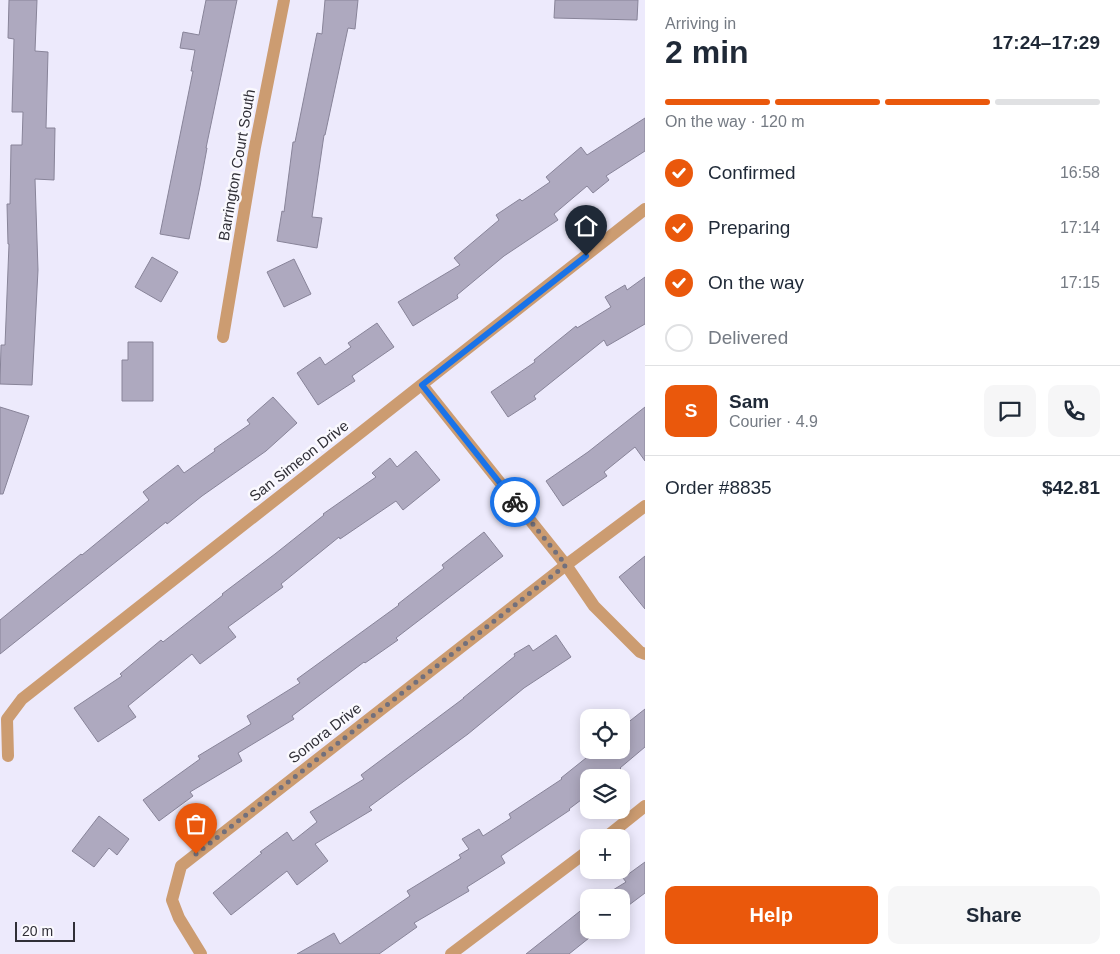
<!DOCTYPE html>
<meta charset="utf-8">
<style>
:root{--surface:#fff;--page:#f6f6f7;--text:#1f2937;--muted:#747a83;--line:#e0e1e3;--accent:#ea580c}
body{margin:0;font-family:Helvetica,sans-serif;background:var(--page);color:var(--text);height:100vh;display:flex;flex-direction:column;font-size:19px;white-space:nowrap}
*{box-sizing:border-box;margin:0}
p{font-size:16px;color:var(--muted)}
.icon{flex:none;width:28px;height:28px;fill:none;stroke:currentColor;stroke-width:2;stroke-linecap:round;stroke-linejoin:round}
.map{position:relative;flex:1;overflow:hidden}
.details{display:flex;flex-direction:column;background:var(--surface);width:475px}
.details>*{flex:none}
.tools{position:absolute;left:580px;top:709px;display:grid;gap:10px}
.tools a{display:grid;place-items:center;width:50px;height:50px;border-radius:10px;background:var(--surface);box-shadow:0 2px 12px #0003;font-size:25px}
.scale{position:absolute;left:15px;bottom:12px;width:60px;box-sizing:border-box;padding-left:5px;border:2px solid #302f37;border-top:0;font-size:14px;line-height:18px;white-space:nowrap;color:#302f37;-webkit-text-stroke:4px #faf9fe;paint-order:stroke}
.pin{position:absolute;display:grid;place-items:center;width:42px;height:42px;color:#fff;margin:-51px -21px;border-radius:50% 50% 50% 0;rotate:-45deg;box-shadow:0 0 5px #0007}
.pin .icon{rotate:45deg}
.courier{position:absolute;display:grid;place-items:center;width:50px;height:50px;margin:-25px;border:4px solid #1a73e8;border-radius:50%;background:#fff;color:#222;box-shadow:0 1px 6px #0007}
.overview em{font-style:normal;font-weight:700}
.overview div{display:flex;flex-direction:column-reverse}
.overview{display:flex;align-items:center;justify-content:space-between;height:85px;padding:0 20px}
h1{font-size:32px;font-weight:700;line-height:38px}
.bar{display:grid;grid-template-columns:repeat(4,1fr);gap:8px 5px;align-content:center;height:60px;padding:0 20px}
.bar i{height:6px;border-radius:4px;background:var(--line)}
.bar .current{background:var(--accent)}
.bar p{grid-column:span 4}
.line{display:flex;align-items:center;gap:12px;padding:0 20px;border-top:1px solid var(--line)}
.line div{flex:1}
.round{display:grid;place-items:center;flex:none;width:52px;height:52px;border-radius:10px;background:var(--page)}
ol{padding:0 20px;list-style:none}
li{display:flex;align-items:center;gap:15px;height:55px}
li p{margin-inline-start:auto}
li .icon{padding:5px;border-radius:50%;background:var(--accent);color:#fff;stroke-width:4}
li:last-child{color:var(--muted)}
li i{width:28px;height:28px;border:2px solid var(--line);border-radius:50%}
.action{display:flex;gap:10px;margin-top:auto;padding:10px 20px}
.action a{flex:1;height:58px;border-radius:10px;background:var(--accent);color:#fff;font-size:20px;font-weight:700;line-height:58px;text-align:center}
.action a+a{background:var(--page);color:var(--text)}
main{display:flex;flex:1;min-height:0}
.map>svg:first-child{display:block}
.building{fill:#aea9bf;stroke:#888499}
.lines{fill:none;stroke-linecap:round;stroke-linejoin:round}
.minor{stroke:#cc9c71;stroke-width:12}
.done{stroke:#72707c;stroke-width:5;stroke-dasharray:0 9}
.route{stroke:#1a73e8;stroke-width:6}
.labels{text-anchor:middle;stroke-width:5;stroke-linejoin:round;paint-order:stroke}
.street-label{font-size:15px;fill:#302f37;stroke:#faf9fe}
</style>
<main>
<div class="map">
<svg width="645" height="954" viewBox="0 0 645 954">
<rect width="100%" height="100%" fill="#edeafc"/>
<g class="building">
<path d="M9 0H37L35 51 48 52 46 128H55L54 180 35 179 38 270 32 385 0 384 1 345H5L9 244H8L7 204H10L11 145H22L23 112H12L14 39 8 38Z"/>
<path d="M206 0H237L206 148H207L200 186 189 239 160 234 193 71H191L195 50 180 48 183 32 199 35Z"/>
<path d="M325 0H358L355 29 348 28 325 135H324L312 217 322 218 317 248 277 241 282 211 284 212 293 142H295L317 33 322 34Z"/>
<path d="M555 0H638L637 20 554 18Z"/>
<path d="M645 118V151L606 176 609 180 593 193 587 186 554 214 558 220 504 256 457 295 458 298 413 326 398 302 460 265 454 258 499 220 496 215 520 199 522 201 550 182 546 177 581 147 587 155Z"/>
<path d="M152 257 178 272 161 302 135 287Z"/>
<path d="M294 259 311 294 284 307 267 272Z"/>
<path d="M645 277V324L607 346 604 340 534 396 536 399 508 417 491 392 535 362 534 360 576 326 577 328 611 307 605 297 625 285 627 290Z"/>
<path d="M377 323 394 347 352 376 355 381 318 405 297 373 320 357 325 365 351 347 348 343Z"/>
<path d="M128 342H153V401H122V360H128Z"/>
<path d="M273 397 297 423 266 451 202 496 167 524 166 522 0 654V620L50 579 81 554 82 555 149 500 143 492 178 465 184 473 215 451 214 449 250 424 247 420Z"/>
<path d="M0 407 29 416 3 494H0Z"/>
<path d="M645 407V461L635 447 604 472 607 476 563 506 546 481 588 452Z"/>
<path d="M416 451 440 480 403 510 396 501 340 539 339 537 281 584 283 587 228 627 236 637 200 664 192 654 128 706 136 717 98 742 74 708 122 676 120 674 161 640 163 642 223 595 222 594 275 554 324 515 323 514 376 477 372 473 390 458 397 467Z"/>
<path d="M484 532 503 556 396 638 398 640 365 663 364 662 292 716 294 719 238 753 242 761 190 792 193 796 159 821 143 800 200 759 198 756 251 724 247 716 300 683 297 679 399 605 398 604 444 568 442 565Z"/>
<path d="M645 556V609L619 577Z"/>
<path d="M556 635 571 657 524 688 468 734 369 807 372 810 315 844 328 861 297 885 287 871 231 915 213 893 262 853 260 852 287 832 293 841 317 822 310 812 364 779 361 775 464 698H463L515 656 514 654 529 645 533 651Z"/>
<path d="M645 709V747L620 768 621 769 610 778H589V794L569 809 570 810 501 856 505 863 467 887 469 891 414 923 417 927 379 954H297L334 933 340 944 410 896 407 891 461 858 459 855 469 849 462 839 479 829 483 836 511 818 509 814 562 779 561 778 596 750H621V728Z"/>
<path d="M99 816 129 839 117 855 109 848 94 867 72 851Z"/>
<path d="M645 862V893L621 911V898H600L626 882 623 878Z"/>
<path d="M589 904V938L569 954H526Z"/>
</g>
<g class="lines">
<g class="minor">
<path d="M223 337 255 147 284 0"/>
<path d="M422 385 566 565 594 606 640 652 645 654"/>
<path d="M8 756 7 719 22 699 645 209"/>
<path d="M605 838 645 806"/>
<path d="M201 954 179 918 172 900 181 866 566 565 645 506"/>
<path d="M451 954 589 850"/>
</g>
</g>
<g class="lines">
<path class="done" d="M196 854 566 565 515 502"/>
<path class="route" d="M515 502 422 385 586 256"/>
</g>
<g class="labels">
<g class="street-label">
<text transform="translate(237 165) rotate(-80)" y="5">Barrington Court South</text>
<text transform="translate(299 461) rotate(-38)" y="5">San Simeon Drive</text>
<text transform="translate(325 733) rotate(-38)" y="5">Sonora Drive</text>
</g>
</g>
</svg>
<div class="tools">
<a><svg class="icon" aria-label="locate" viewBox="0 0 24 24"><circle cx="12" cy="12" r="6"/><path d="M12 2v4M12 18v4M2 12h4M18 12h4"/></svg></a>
<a><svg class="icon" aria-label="layers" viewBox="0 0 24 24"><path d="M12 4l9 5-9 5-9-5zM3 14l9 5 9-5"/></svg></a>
<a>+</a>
<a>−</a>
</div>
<div class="scale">20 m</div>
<div class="pin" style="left:196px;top:854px;background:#ea580c"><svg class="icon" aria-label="bag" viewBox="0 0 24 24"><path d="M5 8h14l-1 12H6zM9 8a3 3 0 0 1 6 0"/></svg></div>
<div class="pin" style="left:586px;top:256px;background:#1f2937"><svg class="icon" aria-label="home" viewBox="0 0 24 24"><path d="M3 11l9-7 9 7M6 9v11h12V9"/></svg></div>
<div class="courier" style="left:515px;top:502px"><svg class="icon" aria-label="bike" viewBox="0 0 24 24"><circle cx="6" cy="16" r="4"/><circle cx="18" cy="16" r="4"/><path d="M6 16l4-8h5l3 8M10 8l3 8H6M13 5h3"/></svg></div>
</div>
<section class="details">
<div class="overview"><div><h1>2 min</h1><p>Arriving in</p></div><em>17:24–17:29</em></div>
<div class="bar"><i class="current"></i><i class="current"></i><i class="current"></i><i></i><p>On the way · 120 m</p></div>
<ol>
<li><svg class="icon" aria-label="check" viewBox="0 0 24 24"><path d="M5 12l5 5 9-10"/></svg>Confirmed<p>16:58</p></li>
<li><svg class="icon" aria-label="check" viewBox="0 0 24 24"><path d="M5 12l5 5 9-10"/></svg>Preparing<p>17:14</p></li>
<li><svg class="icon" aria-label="check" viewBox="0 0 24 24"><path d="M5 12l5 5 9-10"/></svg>On the way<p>17:15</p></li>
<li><i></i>Delivered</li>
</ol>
<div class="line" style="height:90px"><b class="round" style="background:var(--accent);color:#fff">S</b><div><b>Sam</b><p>Courier · 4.9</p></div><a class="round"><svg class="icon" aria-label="chat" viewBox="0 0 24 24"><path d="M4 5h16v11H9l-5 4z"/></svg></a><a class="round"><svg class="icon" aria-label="phone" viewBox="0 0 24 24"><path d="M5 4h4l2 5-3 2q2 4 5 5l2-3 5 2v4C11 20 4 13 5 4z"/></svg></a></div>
<div class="line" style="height:65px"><div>Order #8835</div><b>$42.81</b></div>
<div class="action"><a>Help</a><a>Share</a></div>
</section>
</main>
